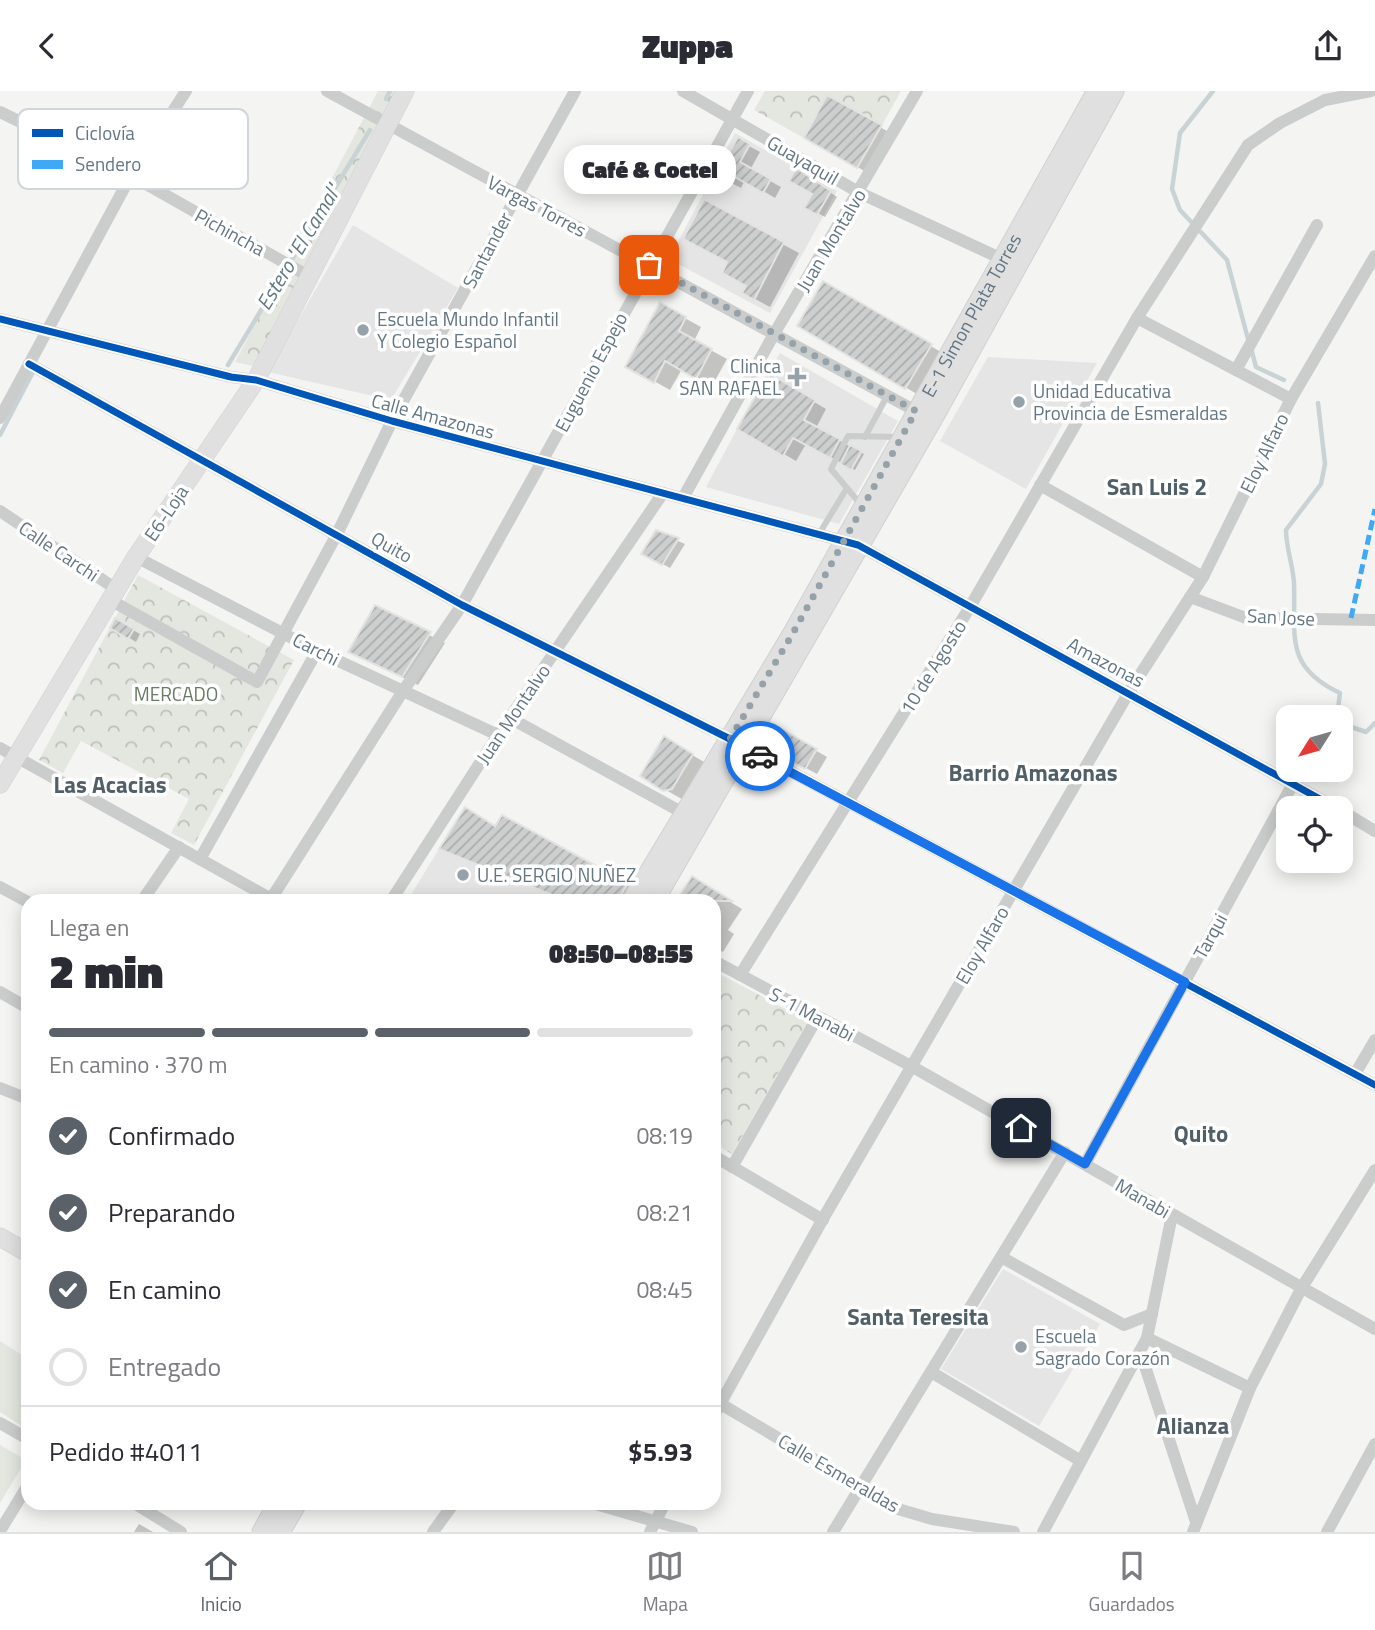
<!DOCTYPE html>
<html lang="es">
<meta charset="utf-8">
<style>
:root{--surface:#fff;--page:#f7f7f7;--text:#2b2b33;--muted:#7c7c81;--line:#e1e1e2;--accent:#5b6169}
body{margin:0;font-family:"Titillium Web",sans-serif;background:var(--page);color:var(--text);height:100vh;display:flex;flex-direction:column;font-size:26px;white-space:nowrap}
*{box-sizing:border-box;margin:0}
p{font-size:23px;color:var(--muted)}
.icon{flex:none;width:38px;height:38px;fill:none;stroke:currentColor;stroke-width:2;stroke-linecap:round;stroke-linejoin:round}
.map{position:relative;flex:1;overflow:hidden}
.details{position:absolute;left:21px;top:803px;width:700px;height:616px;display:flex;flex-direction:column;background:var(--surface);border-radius:21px;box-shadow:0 4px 18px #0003}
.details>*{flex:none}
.needle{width:46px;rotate:233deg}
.buttons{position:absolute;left:1276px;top:614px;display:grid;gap:14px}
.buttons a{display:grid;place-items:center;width:77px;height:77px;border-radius:14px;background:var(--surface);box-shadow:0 4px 18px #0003;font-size:35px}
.pin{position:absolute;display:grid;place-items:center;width:60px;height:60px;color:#fff;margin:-30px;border-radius:14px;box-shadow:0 4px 10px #0006}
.courier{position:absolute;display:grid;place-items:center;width:70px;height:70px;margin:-35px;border:5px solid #1a73e8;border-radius:50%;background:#fff;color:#222;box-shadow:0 2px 9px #0007}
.bubble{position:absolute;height:49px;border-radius:21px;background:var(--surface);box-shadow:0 4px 18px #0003;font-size:23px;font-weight:800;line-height:49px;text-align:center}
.overview em{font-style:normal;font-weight:800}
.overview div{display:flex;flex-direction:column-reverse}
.overview{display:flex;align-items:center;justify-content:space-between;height:119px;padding:0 28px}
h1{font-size:46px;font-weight:800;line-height:52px}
.bar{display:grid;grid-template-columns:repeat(4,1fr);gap:10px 7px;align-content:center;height:84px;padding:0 28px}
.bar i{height:9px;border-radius:5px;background:var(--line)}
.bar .selected{background:var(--accent)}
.bar p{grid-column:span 4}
.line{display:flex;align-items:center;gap:18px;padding:0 28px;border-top:2px solid var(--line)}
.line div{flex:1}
ol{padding:0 28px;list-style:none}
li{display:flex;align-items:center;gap:21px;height:77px}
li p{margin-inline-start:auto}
li .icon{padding:7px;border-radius:50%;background:var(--accent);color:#fff;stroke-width:4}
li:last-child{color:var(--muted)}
li i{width:38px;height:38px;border:4px solid var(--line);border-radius:50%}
header{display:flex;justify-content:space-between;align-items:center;height:91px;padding:0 28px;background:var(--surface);font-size:32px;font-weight:800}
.tab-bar{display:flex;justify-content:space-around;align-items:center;height:98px;border-top:2px solid var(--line);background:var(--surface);font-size:19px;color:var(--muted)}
.tab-bar a{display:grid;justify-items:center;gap:4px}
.tab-bar .selected{color:var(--accent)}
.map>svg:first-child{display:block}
.built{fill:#e4e5e4}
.green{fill:#e4e7e0}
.forest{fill:url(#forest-crowns)}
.shadow{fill:#0003}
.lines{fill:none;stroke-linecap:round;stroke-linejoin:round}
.stream{stroke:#c9d3d5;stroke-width:4.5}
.building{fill:url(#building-hatch);stroke:#e3e3e2;stroke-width:2}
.secondary-casing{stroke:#d0d2d2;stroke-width:19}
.trunk-casing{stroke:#d0d1d1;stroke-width:21}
.service{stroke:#cbcdcd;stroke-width:6}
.minor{stroke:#cbcdcd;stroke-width:12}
.secondary{stroke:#e0e0e0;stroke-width:18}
.trunk{stroke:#e0e0e0;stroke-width:19}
.quiet{stroke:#3fa9f5;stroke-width:5;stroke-dasharray:10 5;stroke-linecap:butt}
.cycleway-casing{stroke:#fff;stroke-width:11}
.cycleway{stroke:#0057b8;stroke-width:7}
.done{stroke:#96a2aa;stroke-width:7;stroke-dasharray:0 12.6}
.route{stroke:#1a73e8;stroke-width:9}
.poi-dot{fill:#96a2aa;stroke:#fff;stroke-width:2.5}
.labels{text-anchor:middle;stroke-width:7;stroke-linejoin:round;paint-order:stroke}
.street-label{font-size:19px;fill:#637683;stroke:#fff}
.poi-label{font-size:19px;fill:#637683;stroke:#fff;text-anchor:start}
.park-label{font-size:19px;fill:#687a62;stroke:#fff}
.water-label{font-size:21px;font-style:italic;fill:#5f7980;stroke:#fff}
.quarter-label{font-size:23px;font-weight:bold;fill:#515f68;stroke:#fff}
.key{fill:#fff;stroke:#d0d6da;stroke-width:2}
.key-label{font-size:19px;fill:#637683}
</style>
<header><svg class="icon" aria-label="back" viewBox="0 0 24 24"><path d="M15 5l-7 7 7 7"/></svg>Zuppa<svg class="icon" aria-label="share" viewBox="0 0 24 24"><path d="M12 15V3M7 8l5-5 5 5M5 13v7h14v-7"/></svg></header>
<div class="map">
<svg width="1375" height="1441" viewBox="0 0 1375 1441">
<defs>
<pattern id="forest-crowns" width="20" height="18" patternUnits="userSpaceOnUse" patternTransform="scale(1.75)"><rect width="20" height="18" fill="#e4e7e0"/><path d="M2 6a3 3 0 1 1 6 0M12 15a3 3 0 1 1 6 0" fill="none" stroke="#bcc0bb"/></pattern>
<pattern id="building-hatch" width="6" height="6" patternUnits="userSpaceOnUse" patternTransform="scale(1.75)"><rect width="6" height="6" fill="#cdcfcf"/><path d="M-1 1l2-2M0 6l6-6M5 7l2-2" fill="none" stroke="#aaadad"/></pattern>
</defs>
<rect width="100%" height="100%" fill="#f4f4f2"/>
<g class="built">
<path d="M735 42 837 100 770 222 669 168Z"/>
<path d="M353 134 458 197 391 309 268 281Z"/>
<path d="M780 262 898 330 839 433 706 396 737 338 783 365 815 310 768 282Z"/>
<path d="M988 266 1097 272 1026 398 940 350Z"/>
<path d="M439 758 567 810H407Z"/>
<path d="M1003 1178 1100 1233 1039 1335 941 1278Z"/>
</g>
<g class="green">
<path d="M0 1250 28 1268V1339L0 1321Z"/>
<path d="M0 1354 26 1369 0 1412Z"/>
</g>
<g class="forest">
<path d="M378 0H405L253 275 235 271Z"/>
<path d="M765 0H901L882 34 827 4 804 47 754 19Z"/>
<path d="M138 484 294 569 194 754 171 742 189 708 81 650 63 682 39 669Z"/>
<path d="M714 880 808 930 732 1063 714 1052Z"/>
</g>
<g class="shadow">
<path d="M828 7 896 45 873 85 806 46Z"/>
<path d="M738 49 760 61 750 79 781 96 775 107 745 89 741 97 718 85Z"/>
<path d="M804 83 837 106 825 126 807 116 815 102Z"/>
<path d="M704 111 799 162 770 216 744 202 748 194 729 171Z"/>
<path d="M824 192 946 264 922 306 799 234Z"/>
<path d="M661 214 701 236 694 250 727 268 712 295 682 278 670 299 627 275Z"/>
<path d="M769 284 826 318 816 337 864 363 855 379 806 353 796 370 739 337Z"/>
<path d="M657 441 685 453 670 477 644 463Z"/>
<path d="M375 517 445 552 418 594 351 561Z"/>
<path d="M116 529 140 543 136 551 112 536Z"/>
<path d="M772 634 827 666 817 683 761 653Z"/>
<path d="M665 648 716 678 689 712 664 698Z"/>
<path d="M496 737 627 793 643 802 638 810H565L441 757Z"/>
<path d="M692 788 742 818 728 839 734 843 723 861 714 856V810H679Z"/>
<path d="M139 1433 153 1441H134Z"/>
</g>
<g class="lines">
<g class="stream">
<path d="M1213 0 1180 42 1172 98 1180 119 1227 169 1248 248"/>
<path d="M386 8 390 0"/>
<path d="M1251 257 1256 276 1284 289"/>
<path d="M228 274 370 39"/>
<path d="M1318 312 1325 373 1321 393 1286 439C1286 457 1293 474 1294 492 1296 543 1283 575 1340 602L1337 626"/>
<path d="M0 344 33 281"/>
<path d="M1340 632 1366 641 1375 632"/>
</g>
</g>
<g class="building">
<path d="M827 4 882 34 857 77 804 47Z"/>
<path d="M738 46 750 53 740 71 771 88 763 102 733 85 728 92 716 85Z"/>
<path d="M796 77 831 100 817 124 804 117 812 103 789 90Z"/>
<path d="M704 108 784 151 754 209 742 202 746 195 722 182 727 171 683 148Z"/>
<path d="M823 190 932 253 905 298 797 235Z"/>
<path d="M660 211 686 226 679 240 712 258 696 288 665 270 654 292 625 276Z"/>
<path d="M768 282 815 309 804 329 840 348 830 367 793 347 783 365 737 338Z"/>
<path d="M850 354 862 360 851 379 840 373Z"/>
<path d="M656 439 679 447 662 474 641 463Z"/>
<path d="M375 514 431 541 402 586 348 561Z"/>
<path d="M115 527 134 538 128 548 110 537Z"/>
<path d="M771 632 817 658 805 678 759 653Z"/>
<path d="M664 645 693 663 672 698 663 700 640 685Z"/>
<path d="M465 716 495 735 502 724 628 792 617 810H567L439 758Z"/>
<path d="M692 785 732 810H676Z"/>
</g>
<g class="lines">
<g class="secondary-casing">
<g id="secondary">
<path d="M0 693 136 466 256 289 405 0"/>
<path d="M0 1146 28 1162"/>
</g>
</g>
<g class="trunk-casing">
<g id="trunk">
<path id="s1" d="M632 810 793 542 1097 0"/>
<path d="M654 810 932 329 1114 0"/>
<path d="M262 1441 278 1412"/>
<path d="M280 1441 297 1412"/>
</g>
</g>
<g class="service">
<path d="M865 346 887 305"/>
<path d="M862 415 831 378 848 345 900 346"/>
<path d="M819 443 847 397"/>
</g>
<g class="minor">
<path d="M327 0 923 324"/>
<path d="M683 0 860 102 1002 168"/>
<path d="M0 21 132 85 310 186"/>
<path d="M1137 227 1291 308"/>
<path d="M0 228 231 286 256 289 392 330 858 454 1338 718"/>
<path d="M29 273 462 514 730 648 1375 994"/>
<path d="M1236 279 1317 134"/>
<path d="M0 327 128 90 186 0"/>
<path d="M1040 394 1203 486"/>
<path d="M683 407 774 243 917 0"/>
<path d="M0 420 119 500"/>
<path d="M136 466 317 560 498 644"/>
<path d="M1190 506 1246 527 1375 529"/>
<path d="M112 510 257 591 337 443 392 330 575 0"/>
<path d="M510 627 685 723"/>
<path d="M0 657 275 810"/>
<path d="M1340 719 1375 740"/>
<path d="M200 768 317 560"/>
<path d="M0 796 28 811"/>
<path d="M271 808 403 600 462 514 748 0"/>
<path d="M142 810 179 756"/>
<path d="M391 810 498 644 663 402"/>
<path d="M714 870 911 975 1375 1238"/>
<path d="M740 884 970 516 1137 227 1248 54 1280 32 1325 9 1371 0"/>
<path d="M0 901 28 917"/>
<path d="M1355 983 1375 949"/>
<path d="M0 997 28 1008"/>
<path d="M714 1065 823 1129"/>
<path d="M1085 1073 1294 691"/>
<path d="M732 1076 817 927"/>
<path d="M1001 1166 1124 1234 1152 1223"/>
<path d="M1147 1247 1250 1297"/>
<path d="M1140 1260 1196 1431"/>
<path d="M931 1281 1081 1370"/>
<path d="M714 1309 898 1418 932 1428 1014 1441"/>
<path d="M714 1324 824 1126 1129 601 1203 486 1291 308 1375 165"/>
<path d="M0 1332 28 1348"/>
<path d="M134 1412 181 1441"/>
<path d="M592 1412 692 1441"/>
<path d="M0 1440 28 1394"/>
<path d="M433 1441 454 1412"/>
<path d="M650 1441 665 1412"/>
<path d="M833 1441 1065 1061"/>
<path d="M1043 1441 1147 1247 1172 1124"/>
<path d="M1193 1441 1250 1297 1301 1198 1375 1079"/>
<path d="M1327 1441 1375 1353"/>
</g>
<use href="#secondary" class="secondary"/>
<use href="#trunk" class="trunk"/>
<path class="quiet" d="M1351 527 1375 418"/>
<g class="cycleway-casing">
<g id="cycleway">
<path d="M0 228 231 286 256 289 392 330 858 454 1338 718"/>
<path d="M29 273 462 514 730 648 1375 994"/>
</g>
</g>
<use href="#cycleway" class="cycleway"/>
</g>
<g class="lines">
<path class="done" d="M649 174 916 320 793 542 730 648 760 665"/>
<path class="route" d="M760 665 1185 891 1085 1073 1021 1037"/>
</g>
<g class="poi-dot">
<circle cx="363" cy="239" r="7"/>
<path d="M793.5 275.5h7v7h7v7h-7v7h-7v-7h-7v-7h7z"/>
<circle cx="1019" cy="311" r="7"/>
<circle cx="463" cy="784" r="7"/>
<circle cx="1021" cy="1256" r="7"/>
</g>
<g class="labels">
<g class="street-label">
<text transform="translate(803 69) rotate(30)" y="7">Guayaquil</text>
<text transform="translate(537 115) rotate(28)" y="7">Vargas Torres</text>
<text transform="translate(230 141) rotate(29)" y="7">Pichincha</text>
<text transform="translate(831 149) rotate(-59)" y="7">Juan Montalvo</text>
<text transform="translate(487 159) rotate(-62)" y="7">Santander</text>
<text dy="7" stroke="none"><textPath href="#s1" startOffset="677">E-1 Simon Plata Torres</textPath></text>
<text transform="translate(591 281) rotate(-62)" y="7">Euguenio Espejo</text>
<text transform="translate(433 325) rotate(15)" y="7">Calle Amazonas</text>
<text transform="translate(1264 362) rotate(-64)" y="7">Eloy Alfaro</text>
<text transform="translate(166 422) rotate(-56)" y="7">E6-Loja</text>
<text transform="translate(392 456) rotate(29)" y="7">Quito</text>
<text transform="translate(59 460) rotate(34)" y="7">Calle Carchi</text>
<text transform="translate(1281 526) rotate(3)" y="7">San Jose</text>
<text transform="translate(316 558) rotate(27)" y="7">Carchi</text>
<text transform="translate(1106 571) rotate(28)" y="7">Amazonas</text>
<text transform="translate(933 576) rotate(-58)" y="7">10 de Agosto</text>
<text transform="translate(513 623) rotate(-56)" y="7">Juan Montalvo</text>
<text transform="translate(1210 845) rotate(-61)" y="7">Tarqui</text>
<text transform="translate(982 854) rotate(-60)" y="7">Eloy Alfaro</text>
<text transform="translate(812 923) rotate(28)" y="7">S-1 Manabi</text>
<text transform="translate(1143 1107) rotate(30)" y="7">Manabi</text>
<text transform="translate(839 1382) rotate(30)" y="7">Calle Esmeraldas</text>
</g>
<g class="poi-label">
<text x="377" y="235">Escuela Mundo Infantil<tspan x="377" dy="22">Y Colegio Español</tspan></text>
<text x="781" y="282" text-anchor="end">Clinica<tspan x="781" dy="22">SAN RAFAEL</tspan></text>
<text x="1033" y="307">Unidad Educativa<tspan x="1033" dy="22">Provincia de Esmeraldas</tspan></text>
<text x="477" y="791">U.E. SERGIO NUÑEZ</text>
<text x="1035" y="1252">Escuela<tspan x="1035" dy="22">Sagrado Corazón</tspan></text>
</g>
<g class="park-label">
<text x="176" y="610">MERCADO</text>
</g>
<g class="water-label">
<text transform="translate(299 156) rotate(-59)" y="7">Estero "El Camal"</text>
</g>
<g class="quarter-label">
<text x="1157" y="404">San Luis 2</text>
<text x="1033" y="690">Barrio Amazonas</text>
<text x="110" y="702">Las Acacias</text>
<text x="1201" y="1051">Quito</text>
<text x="918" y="1234">Santa Teresita</text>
<text x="1193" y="1343">Alianza</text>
</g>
</g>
<rect x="18" y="18" width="230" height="80" rx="10" class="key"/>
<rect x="32" y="38" width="31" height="8" fill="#0057b8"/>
<rect x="32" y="69" width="31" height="9" fill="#3fa9f5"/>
<g class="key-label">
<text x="75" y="49">Ciclovía</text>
<text x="75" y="80">Sendero</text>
</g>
</svg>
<div class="buttons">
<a><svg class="needle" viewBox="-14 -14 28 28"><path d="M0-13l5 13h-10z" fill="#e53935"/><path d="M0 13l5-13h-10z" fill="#7c7c81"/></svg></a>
<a><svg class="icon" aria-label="locate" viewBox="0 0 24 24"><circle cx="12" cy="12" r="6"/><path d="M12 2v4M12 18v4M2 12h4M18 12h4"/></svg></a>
</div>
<div class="pin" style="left:649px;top:174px;background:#ea580c"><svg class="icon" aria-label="bag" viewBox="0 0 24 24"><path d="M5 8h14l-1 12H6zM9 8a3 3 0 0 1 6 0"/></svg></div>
<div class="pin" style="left:1021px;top:1037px;background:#1f2937"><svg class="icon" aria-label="home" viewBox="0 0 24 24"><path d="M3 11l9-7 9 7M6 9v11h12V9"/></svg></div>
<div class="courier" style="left:760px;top:665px"><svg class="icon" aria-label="car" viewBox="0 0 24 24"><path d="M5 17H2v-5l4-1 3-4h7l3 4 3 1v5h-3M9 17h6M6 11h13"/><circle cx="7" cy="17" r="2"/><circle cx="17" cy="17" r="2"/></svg></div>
<div class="bubble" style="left:564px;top:54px;width:172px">Café &amp; Coctel</div>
<section class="details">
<div class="overview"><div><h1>2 min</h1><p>Llega en</p></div><em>08:50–08:55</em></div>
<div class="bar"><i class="selected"></i><i class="selected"></i><i class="selected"></i><i></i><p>En camino · 370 m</p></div>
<ol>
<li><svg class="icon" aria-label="check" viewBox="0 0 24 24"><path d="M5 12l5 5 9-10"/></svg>Confirmado<p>08:19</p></li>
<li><svg class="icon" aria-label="check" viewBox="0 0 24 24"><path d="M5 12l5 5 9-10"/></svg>Preparando<p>08:21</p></li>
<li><svg class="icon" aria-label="check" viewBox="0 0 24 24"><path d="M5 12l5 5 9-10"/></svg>En camino<p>08:45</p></li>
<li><i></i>Entregado</li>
</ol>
<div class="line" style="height:91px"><div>Pedido #4011</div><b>$5.93</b></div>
</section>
</div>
<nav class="tab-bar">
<a class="selected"><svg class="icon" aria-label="home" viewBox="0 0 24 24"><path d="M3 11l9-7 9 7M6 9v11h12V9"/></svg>Inicio</a>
<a><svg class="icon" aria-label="map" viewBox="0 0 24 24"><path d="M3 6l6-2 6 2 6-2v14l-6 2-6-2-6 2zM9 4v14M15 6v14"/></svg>Mapa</a>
<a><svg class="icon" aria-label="saved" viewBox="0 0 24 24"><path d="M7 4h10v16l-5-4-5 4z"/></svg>Guardados</a>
</nav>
